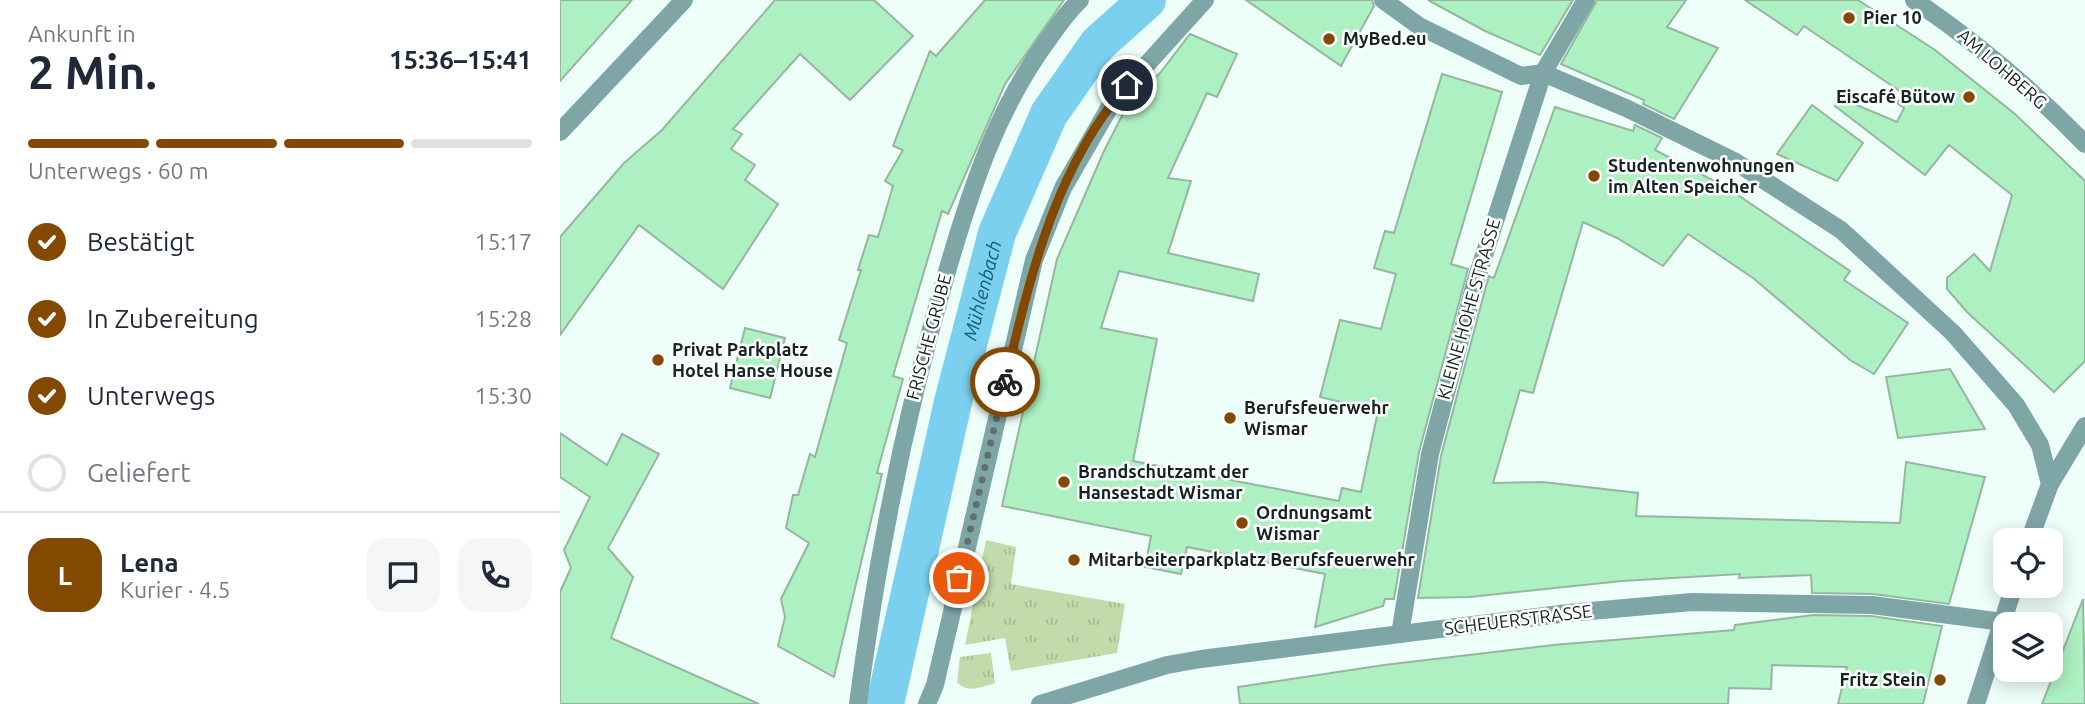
<!DOCTYPE html>
<html lang="de">
<meta charset="utf-8">
<style>
:root{--surface:#fff;--page:#f6f6f7;--text:#1f2937;--muted:#747a83;--line:#e0e1e3;--accent:#834900}
body{margin:0;font-family:Ubuntu,sans-serif;background:var(--page);color:var(--text);height:100vh;display:flex;flex-direction:column;font-size:26px;white-space:nowrap}
*{box-sizing:border-box;margin:0}
p{font-size:23px;color:var(--muted)}
.icon{flex:none;width:38px;height:38px;fill:none;stroke:currentColor;stroke-width:2;stroke-linecap:round;stroke-linejoin:round}
.map{position:relative;flex:1;overflow:hidden}
.details{display:flex;flex-direction:column;background:var(--surface);width:560px}
.details>*{flex:none}
.buttons{position:absolute;left:1433px;top:528px;display:grid;gap:14px}
.buttons a{display:grid;place-items:center;width:70px;height:70px;border-radius:14px;background:var(--surface);box-shadow:0 4px 18px #0003;font-size:35px}
.pin{position:absolute;display:grid;place-items:center;width:60px;height:60px;color:#fff;margin:-30px;border:4px solid #fff;border-radius:50%;box-shadow:0 2px 7px #0007}
.courier{position:absolute;display:grid;place-items:center;width:70px;height:70px;margin:-35px;border:5px solid #834900;border-radius:50%;background:#fff;color:#222;box-shadow:0 2px 9px #0007}
.summary em{font-style:normal;font-weight:700}
.summary div{display:flex;flex-direction:column-reverse}
.summary{display:flex;align-items:center;justify-content:space-between;height:119px;padding:0 28px}
h1{font-size:46px;font-weight:700;line-height:52px}
.bar{display:grid;grid-template-columns:repeat(4,1fr);gap:10px 7px;align-content:center;height:84px;padding:0 28px}
.bar i{height:9px;border-radius:5px;background:var(--line)}
.bar .selected{background:var(--accent)}
.bar p{grid-column:span 4}
.line{display:flex;align-items:center;gap:18px;padding:0 28px;border-top:2px solid var(--line)}
.line div{flex:1}
.round{display:grid;place-items:center;flex:none;width:74px;height:74px;border-radius:21px;background:var(--page)}
ol{padding:0 28px;list-style:none}
li{display:flex;align-items:center;gap:21px;height:77px}
li p{margin-inline-start:auto}
li .icon{padding:7px;border-radius:50%;background:var(--accent);color:#fff;stroke-width:4}
li:last-child{color:var(--muted)}
li i{width:38px;height:38px;border:4px solid var(--line);border-radius:50%}
main{display:flex;flex:1;min-height:0}
.map>svg:first-child{display:block}
.grass{fill:url(#grass-tufts)}
.lines{fill:none;stroke-linecap:round;stroke-linejoin:round}
.canal{stroke:#7ad0ee;stroke-width:38}
.building{fill:#adf0c1;stroke:#97b69f;stroke-width:2}
.street{stroke:#7fa6a7;stroke-width:18}
.done{stroke:#60716c;stroke-width:7;stroke-dasharray:0 12.6}
.route{stroke:#834900;stroke-width:9}
.poi-dot{fill:#834900;stroke:#fff;stroke-width:2.5}
.labels{text-anchor:middle;stroke-width:5;stroke-linejoin:round;paint-order:stroke}
.poi-label{font-size:18px;font-weight:bold;fill:#142420;stroke:#fff;text-anchor:start}
.street-label{font-size:18px;fill:#142420;stroke:#fff}
.water-label{font-size:19px;font-style:italic;fill:#155b70;stroke:#fff}
</style>
<main>
<section class="details">
<div class="summary"><div><h1>2 Min.</h1><p>Ankunft in</p></div><em>15:36–15:41</em></div>
<div class="bar"><i class="selected"></i><i class="selected"></i><i class="selected"></i><i></i><p>Unterwegs · 60 m</p></div>
<ol>
<li><svg class="icon" aria-label="check" viewBox="0 0 24 24"><path d="M5 12l5 5 9-10"/></svg>Bestätigt<p>15:17</p></li>
<li><svg class="icon" aria-label="check" viewBox="0 0 24 24"><path d="M5 12l5 5 9-10"/></svg>In Zubereitung<p>15:28</p></li>
<li><svg class="icon" aria-label="check" viewBox="0 0 24 24"><path d="M5 12l5 5 9-10"/></svg>Unterwegs<p>15:30</p></li>
<li><i></i>Geliefert</li>
</ol>
<div class="line" style="height:126px"><b class="round" style="background:var(--accent);color:#fff">L</b><div><b>Lena</b><p>Kurier · 4.5</p></div><a class="round"><svg class="icon" aria-label="chat" viewBox="0 0 24 24"><path d="M4 5h16v11H9l-5 4z"/></svg></a><a class="round"><svg class="icon" aria-label="phone" viewBox="0 0 24 24"><path d="M5 4h4l2 5-3 2q2 4 5 5l2-3 5 2v4C11 20 4 13 5 4z"/></svg></a></div>
</section>
<div class="map">
<svg width="1525" height="704" viewBox="0 0 1525 704">
<defs>
<pattern id="grass-tufts" width="24" height="20" patternUnits="userSpaceOnUse" patternTransform="scale(1.75)"><rect width="24" height="20" fill="#c1dbaa"/><path d="M3 7l-1-3M5 7V3M7 7l1-3M15 17l-1-3M17 17v-4M19 17l1-3" fill="none" stroke="#a5bc92"/></pattern>
</defs>
<rect width="100%" height="100%" fill="#eefffa"/>
<g class="grass">
<path d="M426 540 456 547 451 584 565 604 557 653 451 671 445 638 405 645Z"/>
<path d="M431 653 435 683C421 687 408 694 397 682L400 657Z"/>
</g>
<g class="lines">
<path class="canal" id="s1" d="M325 704 393 402 437 233 489 114 538 44 587 0"/>
</g>
<g class="building">
<path d="M0 0H72L0 81Z"/>
<path d="M215 0H314L353 36 290 100 240 54 173 129 182 134 171 149 195 165 185 180 218 204 163 289 79 225 0 335V237L64 163 102 130Z"/>
<path d="M425 0H504L445 84 388 214 382 211 333 376 343 379 317 473 322 474 274 677 218 646 225 617 221 599 249 543 226 528 233 495H238L250 454 255 457 287 343 279 340 301 270H298L309 235 318 237 333 186 325 181 343 150 333 146 370 51 376 56Z"/>
<path d="M686 0H812L814 6 781 66Z"/>
<path d="M868 0H1013L980 55 925 31Z"/>
<path d="M1037 0H1126L1107 27 1158 48 1114 119 1083 104 1084 100 1001 64Z"/>
<path d="M1185 0H1298L1375 50 1455 114 1525 181V361L1494 392 1407 312 1387 289V278L1414 254 1430 271 1452 195 1389 145 1365 175 1275 106 1280 98 1337 122 1344 108 1337 103 1344 94 1244 26 1237 35Z"/>
<path d="M630 34 677 54 657 97 647 93 608 178 631 181 608 253 699 274 693 301 559 271 541 328 597 339 573 461 779 501 782 488 801 492 818 411 760 397 780 320 821 329 836 274 814 268 825 231 834 233 882 74 942 92 891 264 908 269 859 452 834 599H825L823 606 755 627 765 574 627 547 621 574 585 567 591 536 442 506 497 259 544 151 568 104 600 73Z"/>
<path d="M1252 105 1303 143 1277 181 1217 154Z"/>
<path d="M995 107 1073 131 1075 125 1102 138 1095 150 1166 187 1290 271 1284 280 1348 323 1314 374 1290 360 1193 278 1128 234 1103 266 1057 238 1023 222 973 393 960 390 933 483 983 482 1078 493 1076 516 1340 523 1346 462 1425 477 1389 604 1313 594 1252 593 1251 575 1179 578 1180 574 1062 581 910 597 858 598 881 456 926 286 929 276 934 278Z"/>
<path d="M185 328 225 338 210 398 170 388Z"/>
<path d="M1390 369 1425 429 1338 438 1326 377Z"/>
<path d="M0 433 47 465 62 434 99 454 48 548 73 577 51 638 199 704H0V592L11 568 4 550 30 497 0 477Z"/>
<path d="M1523 599 1525 704H1482Z"/>
<path d="M1253 615 1311 616 1382 626 1363 704H1278L1287 667 1212 665 1211 689 1169 688 1168 704H680L678 687 824 665 993 645 1174 630 1175 625Z"/>
</g>
<g class="lines">
<g class="street">
<path d="M823 0 859 26 961 76 983 73 1066 108 1174 161 1281 230 1393 333 1456 405 1480 445 1490 484"/>
<path d="M1354 0C1416 42 1473 90 1525 144"/>
<path d="M0 132 124 0"/>
<path d="M1469 541 1490 484 1525 426"/>
<path d="M840 634 870 454 915 283 983 73 1026 0"/>
<path d="M298 704C317 556 346 411 388 268 412 186 438 106 490 37 499 24 508 11 520 0"/>
<path d="M367 704 375 685 474 260 503 188 552 103 645 0"/>
<path d="M480 704 607 665 641 659 1008 613 1132 602 1312 605 1443 622"/>
<path d="M1416 704 1454 586"/>
</g>
</g>
<g class="lines">
<path class="done" d="M399 578 445 382"/>
<path class="route" d="M445 382C470 278 494 169 567 85"/>
</g>
<g class="poi-dot">
<circle cx="1289" cy="18" r="7"/>
<circle cx="769" cy="39" r="7"/>
<circle cx="1409" cy="97" r="7"/>
<circle cx="1034" cy="176" r="7"/>
<circle cx="98" cy="360" r="7"/>
<circle cx="670" cy="418" r="7"/>
<circle cx="504" cy="482" r="7"/>
<circle cx="682" cy="523" r="7"/>
<circle cx="514" cy="560" r="7"/>
<circle cx="1380" cy="680" r="7"/>
</g>
<g class="labels">
<g class="poi-label">
<text x="1303" y="24">Pier 10</text>
<text x="783" y="45">MyBed.eu</text>
<text x="1395" y="103" text-anchor="end">Eiscafé Bütow</text>
<text x="1048" y="172">Studentenwohnungen<tspan x="1048" dy="21">im Alten Speicher</tspan></text>
<text x="112" y="356">Privat Parkplatz<tspan x="112" dy="21">Hotel Hanse House</tspan></text>
<text x="684" y="414">Berufsfeuerwehr<tspan x="684" dy="21">Wismar</tspan></text>
<text x="518" y="478">Brandschutzamt der<tspan x="518" dy="21">Hansestadt Wismar</tspan></text>
<text x="696" y="519">Ordnungsamt<tspan x="696" dy="21">Wismar</tspan></text>
<text x="528" y="566">Mitarbeiterparkplatz Berufsfeuerwehr</text>
<text x="1366" y="686" text-anchor="end">Fritz Stein</text>
</g>
<g class="street-label">
<text transform="translate(1442 69) rotate(41)" y="6">AM LOHBERG</text>
<text transform="translate(909 309) rotate(-74)" y="6">KLEINE HOHE STRASSE</text>
<text transform="translate(369 337) rotate(-75)" y="6">FRISCHE GRUBE</text>
<text transform="translate(958 620) rotate(-7)" y="6">SCHEUERSTRASSE</text>
</g>
<g class="water-label">
<text dy="7" stroke="none"><textPath href="#s1" startOffset="425">Mühlenbach</textPath></text>
</g>
</g>
</svg>
<div class="buttons">
<a><svg class="icon" aria-label="locate" viewBox="0 0 24 24"><circle cx="12" cy="12" r="6"/><path d="M12 2v4M12 18v4M2 12h4M18 12h4"/></svg></a>
<a><svg class="icon" aria-label="layers" viewBox="0 0 24 24"><path d="M12 4l9 5-9 5-9-5zM3 14l9 5 9-5"/></svg></a>
</div>
<div class="pin" style="left:399px;top:578px;background:#ea580c"><svg class="icon" aria-label="bag" viewBox="0 0 24 24"><path d="M5 8h14l-1 12H6zM9 8a3 3 0 0 1 6 0"/></svg></div>
<div class="pin" style="left:567px;top:85px;background:#1f2937"><svg class="icon" aria-label="home" viewBox="0 0 24 24"><path d="M3 11l9-7 9 7M6 9v11h12V9"/></svg></div>
<div class="courier" style="left:445px;top:382px"><svg class="icon" aria-label="bike" viewBox="0 0 24 24"><circle cx="6" cy="16" r="4"/><circle cx="18" cy="16" r="4"/><path d="M6 16l4-8h5l3 8M10 8l3 8H6M13 5h3"/></svg></div>
</div>
</main>
